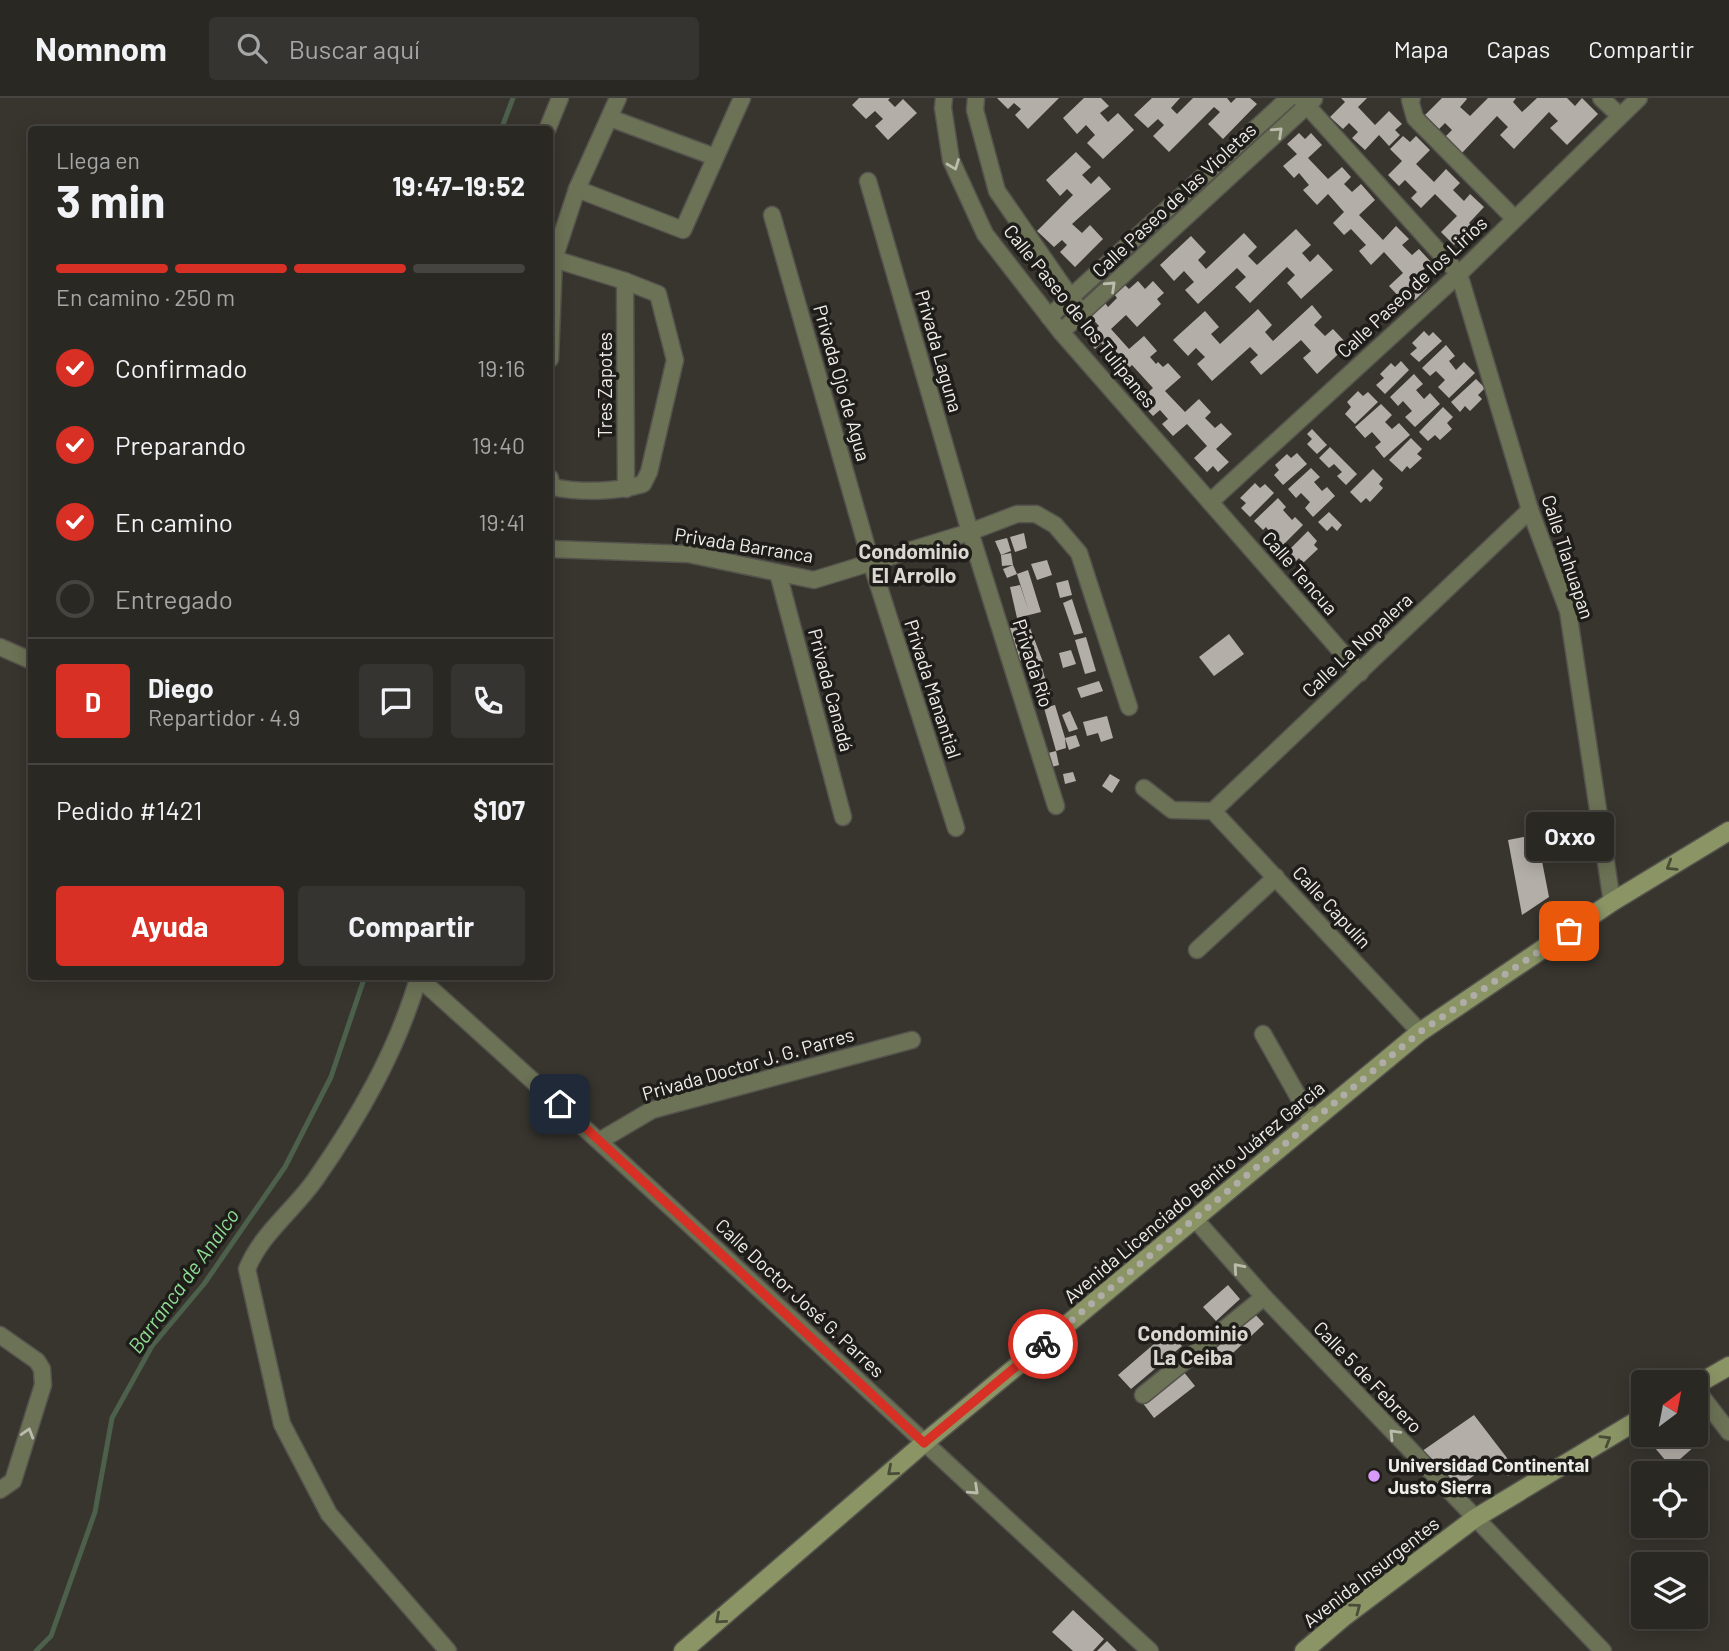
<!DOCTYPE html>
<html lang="es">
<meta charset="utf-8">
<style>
:root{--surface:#2a2823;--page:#363430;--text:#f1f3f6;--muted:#a5a6a6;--line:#464441;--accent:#d93025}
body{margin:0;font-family:Barlow,sans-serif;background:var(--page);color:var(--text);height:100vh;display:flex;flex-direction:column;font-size:26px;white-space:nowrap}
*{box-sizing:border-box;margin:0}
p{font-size:23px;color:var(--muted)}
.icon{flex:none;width:38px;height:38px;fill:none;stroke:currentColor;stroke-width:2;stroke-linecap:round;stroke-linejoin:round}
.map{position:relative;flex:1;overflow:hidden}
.drawer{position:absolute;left:28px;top:28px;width:525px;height:854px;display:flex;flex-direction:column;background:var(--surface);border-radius:7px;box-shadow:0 4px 18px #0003,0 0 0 2px var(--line)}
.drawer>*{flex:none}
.needle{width:46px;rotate:32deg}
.fabs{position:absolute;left:1631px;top:1272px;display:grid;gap:14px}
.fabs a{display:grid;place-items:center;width:77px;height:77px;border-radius:7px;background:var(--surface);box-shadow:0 4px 18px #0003,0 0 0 2px var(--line);font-size:35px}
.pin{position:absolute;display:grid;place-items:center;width:60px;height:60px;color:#fff;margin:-30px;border-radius:14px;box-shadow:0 4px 10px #0006}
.courier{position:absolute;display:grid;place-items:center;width:70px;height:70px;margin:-35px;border:5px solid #d93025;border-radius:50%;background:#fff;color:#222;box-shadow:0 2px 9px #0007}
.bubble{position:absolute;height:49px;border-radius:7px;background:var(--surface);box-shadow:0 4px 18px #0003,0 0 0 2px var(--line);font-size:23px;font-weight:700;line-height:49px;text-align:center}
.head em{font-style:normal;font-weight:700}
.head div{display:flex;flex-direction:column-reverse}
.head{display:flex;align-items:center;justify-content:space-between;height:119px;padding:0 28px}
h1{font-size:46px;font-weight:700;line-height:52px}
.bar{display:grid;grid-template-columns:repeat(4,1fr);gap:10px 7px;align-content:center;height:84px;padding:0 28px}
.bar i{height:9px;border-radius:5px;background:var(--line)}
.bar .current{background:var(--accent)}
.bar p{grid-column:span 4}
.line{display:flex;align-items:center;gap:18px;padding:0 28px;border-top:2px solid var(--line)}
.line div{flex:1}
.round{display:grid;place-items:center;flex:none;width:74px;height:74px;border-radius:7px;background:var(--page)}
ol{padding:0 28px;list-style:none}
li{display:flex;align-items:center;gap:21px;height:77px}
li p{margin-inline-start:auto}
li .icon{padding:7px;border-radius:50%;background:var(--accent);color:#fff;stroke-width:4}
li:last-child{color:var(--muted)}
li i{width:38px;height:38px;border:4px solid var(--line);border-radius:50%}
.primary-button{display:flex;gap:14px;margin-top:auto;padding:14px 28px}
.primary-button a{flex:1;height:80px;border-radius:7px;background:var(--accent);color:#fff;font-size:28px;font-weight:700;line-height:80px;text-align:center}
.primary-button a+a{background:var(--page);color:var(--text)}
header{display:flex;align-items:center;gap:42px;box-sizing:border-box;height:98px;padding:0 35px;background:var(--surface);border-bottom:2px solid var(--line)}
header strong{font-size:33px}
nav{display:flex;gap:38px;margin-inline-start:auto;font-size:24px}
.search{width:490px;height:63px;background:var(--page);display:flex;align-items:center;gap:18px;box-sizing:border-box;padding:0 24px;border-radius:7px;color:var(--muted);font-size:26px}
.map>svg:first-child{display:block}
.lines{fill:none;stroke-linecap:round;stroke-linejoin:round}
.stream{stroke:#4c604c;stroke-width:5}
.building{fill:#b4aea8}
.street-casing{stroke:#55534d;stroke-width:19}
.secondary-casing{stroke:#55534d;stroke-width:21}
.street{stroke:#6c7255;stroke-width:16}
.secondary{stroke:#8a9465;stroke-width:18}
.oneway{stroke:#bbbcae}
.oneway2{stroke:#494d38}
.done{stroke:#b0ada9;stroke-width:7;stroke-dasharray:0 12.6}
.route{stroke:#d93025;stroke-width:9}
.poi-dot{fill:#d99af7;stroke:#1e1d1a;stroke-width:2.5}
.labels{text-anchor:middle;stroke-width:7;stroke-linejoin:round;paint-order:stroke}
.street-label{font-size:19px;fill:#f0eeea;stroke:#1e1d1a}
.poi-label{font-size:19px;font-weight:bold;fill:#f0eeea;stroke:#1e1d1a;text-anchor:start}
.neighbourhood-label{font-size:21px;font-weight:bold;fill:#dad8d0;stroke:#1e1d1a}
.water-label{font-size:21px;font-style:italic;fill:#8fdd92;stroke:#1e1d1a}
</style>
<header>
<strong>Nomnom</strong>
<div class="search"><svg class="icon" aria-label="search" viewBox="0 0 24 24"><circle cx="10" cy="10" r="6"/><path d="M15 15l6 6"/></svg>Buscar aquí</div>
<nav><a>Mapa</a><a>Capas</a><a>Compartir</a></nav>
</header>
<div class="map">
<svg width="1729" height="1553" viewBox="0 0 1729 1553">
<rect width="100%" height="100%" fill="#38352f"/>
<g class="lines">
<g class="stream">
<path d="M501 32 513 0"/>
<path d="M36 1553 51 1538 95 1414 112 1320 152 1248 204 1186 285 1069 331 979 365 878"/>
</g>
</g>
<g class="building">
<path d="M859 0H890L888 2 895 9 903 1 917 15 888 42 875 28 883 21 875 13 866 21 852 7Z"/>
<path d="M997 0H1059L1028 31 1015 17 1021 11 1014 5 1008 11Z"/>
<path d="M1084 0H1101L1109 8 1100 15 1108 24 1118 15 1134 32 1103 61 1087 45 1095 37 1086 27 1077 36 1063 20Z"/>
<path d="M1152 0H1180L1171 10 1177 16 1193 0H1227L1231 5 1236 0H1250L1257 6 1223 41 1208 26 1220 14 1214 9 1169 54 1153 38 1164 27 1158 21 1148 30 1134 17Z"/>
<path d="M1341 0H1367L1358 9 1375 27 1389 13 1402 26 1395 32 1400 37 1389 48 1379 37 1365 52 1352 40 1358 34 1349 25 1343 31 1330 19 1345 4Z"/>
<path d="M1442 0H1466L1467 1 1460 9 1470 18 1488 0H1516L1513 4 1522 14 1537 0H1567L1575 8 1582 0 1598 16 1567 47 1550 30 1558 23 1549 14 1514 51 1500 37 1508 29 1497 18 1461 56 1444 40 1452 32 1445 25 1439 31 1425 17Z"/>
<path d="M1299 35 1305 41 1311 35 1322 47 1308 60 1328 81 1342 69 1351 79 1344 86 1352 94 1361 86 1375 102 1359 117 1383 142 1396 128 1409 141 1402 147 1412 157 1419 151 1431 164 1416 179 1427 190 1415 202 1407 194 1401 201 1389 188 1403 175 1384 154 1371 167 1359 153 1366 147 1351 131 1344 137 1333 125 1344 114 1328 96 1317 107 1303 92 1309 87 1299 75 1294 80 1283 68 1297 56 1287 46Z"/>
<path d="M1403 38 1410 44 1416 38 1430 52 1416 66 1434 84 1446 71 1460 85 1453 92 1464 103 1470 96 1484 109 1469 125 1479 135 1467 146 1461 140 1454 147 1441 134 1457 118 1435 96 1421 110 1411 100 1417 94 1405 82 1399 88 1388 77 1402 63 1390 51Z"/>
<path d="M1076 54 1091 69 1082 77 1091 86 1099 78 1111 91 1072 126 1082 135 1090 127 1103 141 1075 169 1060 154 1067 147 1062 142 1054 149 1037 133 1073 97 1067 91 1060 98 1046 82Z"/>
<path d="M1296 131 1311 147 1302 155 1310 164 1318 156 1333 172 1301 201 1287 185 1295 177 1287 169 1250 205 1235 189 1246 179 1237 170 1198 206 1185 192 1194 184 1184 173 1174 183 1160 167 1191 138 1206 154 1198 162 1206 171 1244 135 1257 149 1248 158 1257 167Z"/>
<path d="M1138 183 1145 191 1153 183 1164 195 1157 201 1161 206 1137 229 1126 217 1111 231 1129 251 1144 238 1157 253 1150 259 1156 266 1158 264 1163 269 1168 265 1181 279 1165 293 1185 314 1199 301 1211 314 1205 320 1215 330 1221 325 1232 336 1216 351 1229 364 1218 374 1213 368 1207 374 1194 360 1207 348 1187 326 1173 338 1162 326 1168 321 1160 312 1153 318 1139 303 1153 290 1142 278 1150 270 1142 278 1132 267 1119 279 1107 265 1114 259 1101 245 1095 251 1086 240 1099 228 1087 215 1102 201 1108 209 1117 200 1114 196 1124 186 1129 191Z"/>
<path d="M1312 207 1322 219 1314 227 1325 238 1333 231 1348 247 1317 276 1303 260 1311 253 1301 242 1261 277 1250 264 1258 257 1250 249 1212 283 1197 266 1205 259 1196 250 1188 258 1173 242 1205 213 1219 229 1211 236 1220 246 1258 211 1272 227 1265 234 1273 243Z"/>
<path d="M1424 233 1429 238 1433 234 1442 243 1419 264 1410 256 1417 250 1412 245Z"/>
<path d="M1446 247 1455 258 1449 263 1456 272 1464 264 1475 275 1449 300 1438 289 1445 282 1436 273 1430 278 1422 270Z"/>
<path d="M1401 263 1409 272 1385 296 1376 287 1384 280 1380 276 1391 265 1395 269Z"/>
<path d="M1414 276 1423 286 1416 292 1424 301 1430 295 1440 306 1415 329 1405 319 1412 313 1403 303 1398 308 1390 299Z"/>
<path d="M1476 281 1485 290 1478 297 1482 301 1470 313 1465 308 1460 314 1451 304Z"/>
<path d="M1358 293 1363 298 1368 294 1378 304 1355 326 1345 316 1351 309 1347 304Z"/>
<path d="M1381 306 1392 317 1385 324 1392 331 1399 325 1410 337 1384 360 1375 349 1381 344 1372 334 1365 340 1355 329Z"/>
<path d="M1443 309 1453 319 1447 325 1452 331 1440 342 1435 337 1428 343 1419 334Z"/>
<path d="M1312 331 1327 347 1317 356 1307 346 1312 341 1307 336Z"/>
<path d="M1411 340 1422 351 1417 356 1422 360 1410 371 1407 368 1402 374 1389 362Z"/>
<path d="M1330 349 1357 376 1346 387 1337 378 1342 374 1334 366 1329 370 1319 360Z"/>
<path d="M1297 355 1307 366 1283 387 1274 377 1279 372 1275 367 1287 356 1291 360Z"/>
<path d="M1311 370 1320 379 1314 384 1322 393 1327 389 1335 398 1313 419 1305 410 1310 404 1301 395 1296 400 1288 391Z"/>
<path d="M1373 371 1383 381 1379 386 1383 390 1370 404 1366 400 1361 405 1350 394Z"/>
<path d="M1255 385 1260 390 1265 386 1274 395 1250 419 1241 410 1246 405 1240 400Z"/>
<path d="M1278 400 1286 409 1283 412 1292 422 1295 419 1303 427 1281 449 1266 429 1263 432 1254 423Z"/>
<path d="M1329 414 1342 427 1337 433 1332 428 1327 433 1318 424Z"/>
<path d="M1308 433 1317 443 1314 447 1318 451 1303 465 1299 460 1295 464 1286 455Z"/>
<path d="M1024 435 1027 450 1015 454 1010 439Z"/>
<path d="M1007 440 1011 453 1001 457 995 443Z"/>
<path d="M1011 455 1013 467 1002 468 1001 457Z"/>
<path d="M1047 462 1052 477 1037 482 1031 466Z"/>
<path d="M1013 467 1017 476 1028 472 1041 514 1017 520 1010 489 1020 487 1028 511 1017 476 1007 480 1003 471Z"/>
<path d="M1068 482 1072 497 1060 500 1056 485Z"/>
<path d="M1072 501 1083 535 1074 537 1063 505Z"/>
<path d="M1018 527 1022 537V534L1030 530 1043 564 1041 565 1044 577 1047 586 1049 585 1052 595 1041 599 1034 570 1041 565 1032 566 1025 550 1026 562 1018 563 1017 551 1014 550 1008 531Z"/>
<path d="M1229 536 1244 556 1214 578 1199 559Z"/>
<path d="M1086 539 1096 573 1085 576 1075 542Z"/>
<path d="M1071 552 1076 566 1063 570 1059 555Z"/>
<path d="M1099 583 1103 593 1081 600 1077 590Z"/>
<path d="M1055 607 1065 640 1076 637 1080 648 1069 652 1065 640 1066 650 1056 653 1044 610Z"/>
<path d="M1070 613 1078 631 1069 634 1062 617Z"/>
<path d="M1107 618 1113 640 1101 644 1098 635 1087 638 1083 624Z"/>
<path d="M1056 653 1059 667 1048 670 1044 656Z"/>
<path d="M1073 674 1076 683 1065 686 1063 676Z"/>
<path d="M1110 676 1120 682 1112 695 1102 688Z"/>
<path d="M1582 728 1586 750 1541 758 1549 799 1522 817 1508 742Z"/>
<path d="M1228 1187 1240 1201 1216 1223 1203 1209Z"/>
<path d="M1252 1213 1264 1226 1220 1267 1208 1253Z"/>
<path d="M1169 1233 1182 1248 1131 1291 1118 1277Z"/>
<path d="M1183 1273 1195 1288 1154 1320 1142 1304Z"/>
<path d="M1474 1317 1517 1373 1508 1378 1496 1362 1452 1393 1415 1358Z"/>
<path d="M1644 1337H1686L1695 1348 1671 1369Z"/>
<path d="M1073 1512 1104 1541 1093 1553H1073L1052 1534Z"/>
<path d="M1107 1543 1117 1553H1097Z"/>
</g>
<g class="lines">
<g class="street-casing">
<g id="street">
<path d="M944 0 943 10 951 62 985 136 1061 234 1360 575"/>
<path d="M976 0 975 12 997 93 1076 207"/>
<path d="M1300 0 1459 176 1530 412 1568 513 1612 804"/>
<path d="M1412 0 1410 2 1415 20 1515 121"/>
<path d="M1601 0 1620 18"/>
<path d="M610 20 715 59"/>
<path d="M547 32 560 0"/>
<path d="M868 83 970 434 1056 708"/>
<path d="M577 91 683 132 742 0"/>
<path d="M772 117 871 464 956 730"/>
<path d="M625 183 626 391"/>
<path d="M1049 219 1289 0"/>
<path d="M1061 234 1314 1"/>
<path d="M550 261 554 161 577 91 618 0"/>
<path d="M550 380 552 389C581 395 615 394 643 386L649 374 675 262 658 196 625 183 554 161"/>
<path d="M1210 404 1459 176 1639 0"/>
<path d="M550 451 688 456 814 482 970 434 1017 416H1036L1055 427 1079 455 1129 609"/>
<path d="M778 475 843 719"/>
<path d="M0 549 32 563"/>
<path d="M1144 690 1172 712 1213 713"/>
<path d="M1213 713 1530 412"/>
<path d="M1213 713 1420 934"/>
<path d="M1197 852 1276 779"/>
<path d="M419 878C397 953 359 1019 315 1082 293 1113 261 1136 247 1171L282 1326 329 1416 448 1553"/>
<path d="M419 880C666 1101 906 1329 1150 1553"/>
<path d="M1263 936 1312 1023"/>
<path d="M601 1042 652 1012 912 942"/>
<path d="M1194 1120 1264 1199 1603 1553"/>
<path d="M0 1237 37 1263 42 1271 43 1287 13 1383 0 1392"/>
<path d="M1696 1291 1729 1334"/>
<path d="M1143 1297 1264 1199"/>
</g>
</g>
<g class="secondary-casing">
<g id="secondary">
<path d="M1696 1287 1729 1268"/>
<path d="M683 1553 924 1345 1420 934 1612 804 1729 733"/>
<path d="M1304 1553 1345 1518 1474 1421 1643 1319"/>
</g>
</g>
<use href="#street" class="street"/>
<use href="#secondary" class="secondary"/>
</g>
<defs><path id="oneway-chevron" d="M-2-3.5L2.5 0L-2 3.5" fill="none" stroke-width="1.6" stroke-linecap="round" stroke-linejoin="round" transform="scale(1.75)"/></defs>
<g class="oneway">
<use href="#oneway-chevron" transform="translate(1278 34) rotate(-43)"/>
<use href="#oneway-chevron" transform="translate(954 67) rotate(69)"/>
<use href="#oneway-chevron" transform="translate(1111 188) rotate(-43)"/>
<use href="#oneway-chevron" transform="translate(1238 1170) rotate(-131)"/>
<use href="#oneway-chevron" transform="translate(28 1335) rotate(-73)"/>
<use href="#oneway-chevron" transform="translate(1394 1336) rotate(-134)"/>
<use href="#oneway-chevron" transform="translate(974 1392) rotate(43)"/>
</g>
<g class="oneway2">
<use href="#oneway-chevron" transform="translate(1671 768) rotate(148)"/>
<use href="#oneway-chevron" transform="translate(1606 1342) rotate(-31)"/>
<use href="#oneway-chevron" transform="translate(892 1373) rotate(139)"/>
<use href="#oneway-chevron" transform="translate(1356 1510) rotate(-37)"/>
<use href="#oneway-chevron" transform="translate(720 1521) rotate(139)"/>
</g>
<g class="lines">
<path class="done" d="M1043 1246 1420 934 1569 833"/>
<path class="route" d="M560 1006 924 1345 1043 1246"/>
</g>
<circle class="poi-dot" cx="1374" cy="1378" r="7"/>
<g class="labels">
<g class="street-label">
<text transform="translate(1174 102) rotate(-43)" y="7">Calle Paseo de las Violetas</text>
<text transform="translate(1412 189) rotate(-43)" y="7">Calle Paseo de los Lirios</text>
<text transform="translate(1080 218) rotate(51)" y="7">Calle Paseo de los Tulipanes</text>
<text transform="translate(939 253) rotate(74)" y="7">Privada Laguna</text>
<text transform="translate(842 285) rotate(74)" y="7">Privada Ojo de Agua</text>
<text transform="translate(605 287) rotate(-90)" y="7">Tres Zapotes</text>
<text transform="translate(744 447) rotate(9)" y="7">Privada Barranca</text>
<text transform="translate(1568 459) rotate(72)" y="7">Calle Tlahuapan</text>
<text transform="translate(1300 475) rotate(49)" y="7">Calle Tencua</text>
<text transform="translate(1357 547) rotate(-43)" y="7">Calle La Nopalera</text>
<text transform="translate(1033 565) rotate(72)" y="7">Privada Río</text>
<text transform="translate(933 591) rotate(72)" y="7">Privada Manantial</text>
<text transform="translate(831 592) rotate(75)" y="7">Privada Canadá</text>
<text transform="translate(1332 809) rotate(47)" y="7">Calle Capulín</text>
<text transform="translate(748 966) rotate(-16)" y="7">Privada Doctor J. G. Parres</text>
<text transform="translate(1194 1094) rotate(-40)" y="7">Avenida Licenciado Benito Juárez García</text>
<text transform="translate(800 1200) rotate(43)" y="7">Calle Doctor José G. Parres</text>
<text transform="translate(1368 1279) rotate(46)" y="7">Calle 5 de Febrero</text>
<text transform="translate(1371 1474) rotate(-38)" y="7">Avenida Insurgentes</text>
</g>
<g class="poi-label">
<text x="1388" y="1374">Universidad Continental<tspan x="1388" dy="22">Justo Sierra</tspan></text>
</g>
<g class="neighbourhood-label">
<text x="914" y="461">Condominio<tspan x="914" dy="24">El Arrollo</tspan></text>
<text x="1193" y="1243">Condominio<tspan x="1193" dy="24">La Ceiba</tspan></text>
</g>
<g class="water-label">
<text transform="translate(184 1183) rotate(-54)" y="7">Barranca de Analco</text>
</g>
</g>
</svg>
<div class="fabs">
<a><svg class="needle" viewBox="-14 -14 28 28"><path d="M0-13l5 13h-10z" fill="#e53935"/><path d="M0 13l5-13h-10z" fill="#a5a6a6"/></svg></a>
<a><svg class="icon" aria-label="locate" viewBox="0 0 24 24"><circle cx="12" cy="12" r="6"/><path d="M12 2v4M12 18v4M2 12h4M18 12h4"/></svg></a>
<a><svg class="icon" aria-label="layers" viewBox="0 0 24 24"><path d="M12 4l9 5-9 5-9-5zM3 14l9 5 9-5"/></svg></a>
</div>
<div class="pin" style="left:1569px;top:833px;background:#ea580c"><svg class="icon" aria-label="bag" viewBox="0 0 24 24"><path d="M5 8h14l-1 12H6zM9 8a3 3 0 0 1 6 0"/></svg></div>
<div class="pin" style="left:560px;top:1006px;background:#1f2937"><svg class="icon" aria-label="home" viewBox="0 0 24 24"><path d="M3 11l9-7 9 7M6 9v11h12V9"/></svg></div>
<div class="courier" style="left:1043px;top:1246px"><svg class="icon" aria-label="bike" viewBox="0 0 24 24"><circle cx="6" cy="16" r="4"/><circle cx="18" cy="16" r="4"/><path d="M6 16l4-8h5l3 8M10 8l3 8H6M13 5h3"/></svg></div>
<div class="bubble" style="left:1526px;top:714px;width:88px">Oxxo</div>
<section class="drawer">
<div class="head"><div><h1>3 min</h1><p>Llega en</p></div><em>19:47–19:52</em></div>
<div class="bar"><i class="current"></i><i class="current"></i><i class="current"></i><i></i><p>En camino · 250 m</p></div>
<ol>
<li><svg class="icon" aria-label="check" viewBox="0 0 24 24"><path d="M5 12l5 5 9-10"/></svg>Confirmado<p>19:16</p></li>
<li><svg class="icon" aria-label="check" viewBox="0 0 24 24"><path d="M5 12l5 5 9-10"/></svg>Preparando<p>19:40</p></li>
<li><svg class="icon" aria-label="check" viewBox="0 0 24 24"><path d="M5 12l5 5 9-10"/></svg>En camino<p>19:41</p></li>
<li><i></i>Entregado</li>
</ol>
<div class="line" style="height:126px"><b class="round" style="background:var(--accent);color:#fff">D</b><div><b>Diego</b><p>Repartidor · 4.9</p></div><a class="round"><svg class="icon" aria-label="chat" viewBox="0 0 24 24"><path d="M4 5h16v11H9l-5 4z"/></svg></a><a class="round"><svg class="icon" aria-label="phone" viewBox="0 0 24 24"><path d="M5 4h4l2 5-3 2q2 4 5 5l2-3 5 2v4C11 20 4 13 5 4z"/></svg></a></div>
<div class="line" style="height:91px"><div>Pedido #1421</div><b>$107</b></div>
<div class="primary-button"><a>Ayuda</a><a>Compartir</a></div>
</section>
</div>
